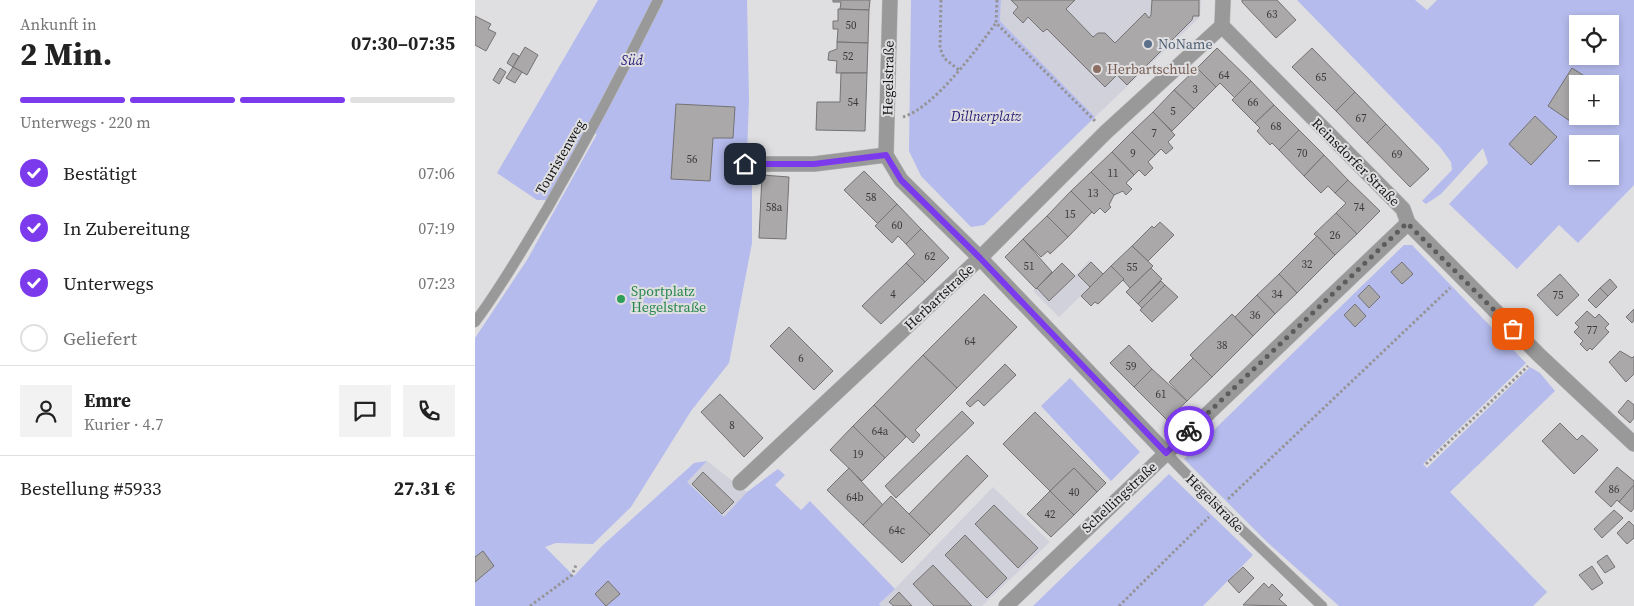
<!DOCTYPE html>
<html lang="de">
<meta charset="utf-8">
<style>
:root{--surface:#fff;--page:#f2f2f2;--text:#222;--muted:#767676;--line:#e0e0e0;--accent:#7c3aed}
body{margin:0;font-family:"Source Serif 4",serif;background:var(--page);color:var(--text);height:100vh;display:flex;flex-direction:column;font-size:19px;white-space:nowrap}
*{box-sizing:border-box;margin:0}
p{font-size:16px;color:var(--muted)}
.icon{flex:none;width:28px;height:28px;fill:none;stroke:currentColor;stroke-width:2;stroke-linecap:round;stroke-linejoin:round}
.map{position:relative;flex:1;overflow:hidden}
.side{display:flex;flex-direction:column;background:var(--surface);width:475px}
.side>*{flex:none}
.controls{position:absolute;left:1094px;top:15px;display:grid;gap:10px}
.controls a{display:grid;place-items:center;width:50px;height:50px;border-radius:0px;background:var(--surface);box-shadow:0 2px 8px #0003;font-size:25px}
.pin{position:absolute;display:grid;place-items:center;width:42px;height:42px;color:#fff;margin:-21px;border-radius:10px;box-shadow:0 2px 8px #0006}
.courier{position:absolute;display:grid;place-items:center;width:50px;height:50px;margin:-25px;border:4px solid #7c3aed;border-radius:50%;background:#fff;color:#222;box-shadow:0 1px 6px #0007}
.summary em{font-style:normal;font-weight:700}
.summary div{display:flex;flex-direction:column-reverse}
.summary{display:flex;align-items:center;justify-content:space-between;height:85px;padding:0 20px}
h1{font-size:32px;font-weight:700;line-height:38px}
.bar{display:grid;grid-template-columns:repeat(4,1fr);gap:8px 5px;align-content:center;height:60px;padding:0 20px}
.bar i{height:6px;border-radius:4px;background:var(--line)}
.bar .current{background:var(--accent)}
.bar p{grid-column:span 4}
.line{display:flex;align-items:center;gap:12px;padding:0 20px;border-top:1px solid var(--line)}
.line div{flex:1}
.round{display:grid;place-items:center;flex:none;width:52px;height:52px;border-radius:0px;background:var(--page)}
ol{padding:0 20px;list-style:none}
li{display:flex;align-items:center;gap:15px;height:55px}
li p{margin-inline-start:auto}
li .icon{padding:5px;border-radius:50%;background:var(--accent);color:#fff;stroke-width:4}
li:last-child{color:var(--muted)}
li i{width:28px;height:28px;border:2px solid var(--line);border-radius:50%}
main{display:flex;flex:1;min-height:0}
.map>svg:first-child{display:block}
.built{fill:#d0d1db}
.green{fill:#b5bbed;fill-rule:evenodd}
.building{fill:#aba8a9;stroke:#747272}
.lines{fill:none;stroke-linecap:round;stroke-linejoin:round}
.lane-casing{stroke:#bbbbbd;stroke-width:11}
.street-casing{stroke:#bbbbbd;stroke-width:16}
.path{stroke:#959597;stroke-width:3;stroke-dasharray:2.5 2.5;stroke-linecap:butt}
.lane{stroke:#9a9999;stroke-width:10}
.street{stroke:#9a9999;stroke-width:15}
.done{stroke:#5c5c5e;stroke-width:5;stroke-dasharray:0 9}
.route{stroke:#7c3aed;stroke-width:6}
.service-dot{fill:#5c6f8a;stroke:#dfdfe1;stroke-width:2}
.education-dot{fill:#8d6e63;stroke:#dfdfe1;stroke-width:2}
.leisure-dot{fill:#2e9e5b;stroke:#dfdfe1;stroke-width:2}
.labels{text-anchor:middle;stroke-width:4;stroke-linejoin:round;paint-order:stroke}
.number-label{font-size:11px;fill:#3b3a3c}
.service-label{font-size:14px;fill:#4e5e75;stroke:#dfdfe1;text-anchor:start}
.park-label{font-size:14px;font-style:italic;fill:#271b76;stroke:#dfdfe1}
.education-label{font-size:14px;fill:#785e54;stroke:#dfdfe1;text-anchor:start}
.street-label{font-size:14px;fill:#161617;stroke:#dfdfe1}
.leisure-label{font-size:14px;fill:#27864d;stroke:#dfdfe1;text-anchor:start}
</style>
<main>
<section class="side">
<div class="summary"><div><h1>2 Min.</h1><p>Ankunft in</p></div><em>07:30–07:35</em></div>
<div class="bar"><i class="current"></i><i class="current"></i><i class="current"></i><i></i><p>Unterwegs · 220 m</p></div>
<ol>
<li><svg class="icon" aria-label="check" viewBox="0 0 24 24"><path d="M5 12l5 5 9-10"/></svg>Bestätigt<p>07:06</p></li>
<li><svg class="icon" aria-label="check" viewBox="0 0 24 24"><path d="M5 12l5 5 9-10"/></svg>In Zubereitung<p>07:19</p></li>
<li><svg class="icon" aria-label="check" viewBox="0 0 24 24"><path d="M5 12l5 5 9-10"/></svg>Unterwegs<p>07:23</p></li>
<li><i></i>Geliefert</li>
</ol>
<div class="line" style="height:90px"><a class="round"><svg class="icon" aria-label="person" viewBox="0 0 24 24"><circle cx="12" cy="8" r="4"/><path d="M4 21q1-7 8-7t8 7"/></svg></a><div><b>Emre</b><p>Kurier · 4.7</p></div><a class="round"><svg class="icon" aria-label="chat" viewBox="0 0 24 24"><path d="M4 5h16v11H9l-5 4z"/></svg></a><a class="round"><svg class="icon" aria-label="phone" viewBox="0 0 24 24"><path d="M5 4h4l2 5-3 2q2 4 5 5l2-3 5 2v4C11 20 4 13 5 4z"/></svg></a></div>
<div class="line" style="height:65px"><div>Bestellung #5933</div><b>27.31 €</b></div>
</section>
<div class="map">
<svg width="1159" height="606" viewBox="0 0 1159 606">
<rect width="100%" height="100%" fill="#dfdfe1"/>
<g class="built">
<path d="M526 0H726L725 17 620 117 525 21Z"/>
<path d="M615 260 628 274 584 317 558 291 587 263 600 276Z"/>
<path d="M232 461 272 492 249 517 211 482Z"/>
<path d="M518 487 575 542 507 606H406L404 605Z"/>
</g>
<g class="green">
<path d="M123 0H272L274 100 272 154 277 174V243L254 363 216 411 156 507 118 544 81 543 70 547 99 576 127 546 219 463 232 461 212 482 249 517 272 492 303 469 310 475 300 485 326 510 335 501 420 589 404 604 406 606H0V338L52 260 122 134H110L71 200H62L22 173Z"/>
<path d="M436 0H526L525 21 620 117 509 225 496 227 446 176 434 151Z"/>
<path d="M822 0H940L952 10 962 0H1159V185L1103 243 1084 225 1042 269 974 204 1013 163 1008 148 966 194 951 204 947 201 977 170 976 162 965 147ZM1102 24H1135V56H1102ZM1102 84H1135V116H1102ZM1102 144H1135V176H1102Z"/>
<path d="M929 245H937L1051 363 948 464 952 468 1055 367 1065 373 1080 391 975 492 1072 592 1058 606H864L793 543 709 459Z"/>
<path d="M595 378 665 452 636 481 566 406Z"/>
<path d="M694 474 778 555 728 606H558Z"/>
</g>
<g class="building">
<path d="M358 0H395L394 10 365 9 366 2H358Z"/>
<path d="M536 0H600L591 9 618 37 623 33H630L640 43 670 13 674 18 676 15 677 0H724V16H718L717 20 652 85 642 75 630 87 572 29 568 32 553 17 548 23 538 13 543 7Z"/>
<path d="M767 0H802L821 20 801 38 767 2Z"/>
<path d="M363 9 394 10 393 43 362 42 363 29H358V21H363Z"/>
<path d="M0 16 16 24 13 29 21 33 11 51 0 45Z"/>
<path d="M362 42 393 43 392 73H361L362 61 353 60 354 52 362 49Z"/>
<path d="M50 47 63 55 52 75 38 67Z"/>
<path d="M742 48 776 81 760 98 745 83 741 87 722 68Z"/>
<path d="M837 48 880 92 861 111 817 67Z"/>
<path d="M38 53 44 56 38 67 32 63Z"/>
<path d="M38 67 47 72 40 83 31 78Z"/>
<path d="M25 68 31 72 24 84 18 80Z"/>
<path d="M722 68 741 87 719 109 699 90Z"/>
<path d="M1097 68 1122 84H1102L1103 116 1098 123 1073 106Z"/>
<path d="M366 73H392L390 131 341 130 342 102H365Z"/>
<path d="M776 81 799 105 780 123 757 100Z"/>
<path d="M699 90 719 109 697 131 678 112Z"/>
<path d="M880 92 911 124 892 143 861 111Z"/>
<path d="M201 104 260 107 258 138H238L235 181 196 179Z"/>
<path d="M799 105 824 130 804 150 797 143 795 145 782 131 785 128 780 123Z"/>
<path d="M678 112 700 135 693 142 698 148 691 154 686 149 680 155 657 132Z"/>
<path d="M1060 116 1082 137 1056 165 1034 144Z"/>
<path d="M911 124 954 169 935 187 892 143Z"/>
<path d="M824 130 849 155 829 176 804 150Z"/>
<path d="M657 132 680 155 673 162 678 168 670 176 664 170 659 175 637 152Z"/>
<path d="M637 152 659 175 651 183 657 189 651 195 648 191 639 195 616 172Z"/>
<path d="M849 155 873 180 860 193 853 186 846 193 829 176Z"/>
<path d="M389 171 422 204 403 224 369 190Z"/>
<path d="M616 172 639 195 634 205 636 207 630 213 625 208 619 214 596 191Z"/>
<path d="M287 175 314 177 311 239 284 238Z"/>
<path d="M873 180 905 211 882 234 861 213 871 203 860 193Z"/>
<path d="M596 191 617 212 593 237 572 216Z"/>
<path d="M422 204 446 229 431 244 423 236 417 243 400 226Z"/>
<path d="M861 213 882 234 860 255 839 234Z"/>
<path d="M572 216 593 237 575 254 573 251 566 257 548 239Z"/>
<path d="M685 222 699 235 673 261 657 246 677 226 679 228Z"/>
<path d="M446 229 474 258 450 282 431 263 440 254 431 244Z"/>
<path d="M842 236 860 255 822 293 804 274Z"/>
<path d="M548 239 577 272 561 289 530 257Z"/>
<path d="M657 246 678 266 655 288 636 266Z"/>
<path d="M616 262 628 274 615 287 603 275Z"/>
<path d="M927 262 938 274 927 284 916 272Z"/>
<path d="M431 263 450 282 406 324 387 306Z"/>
<path d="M587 263 600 276 574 301 562 288Z"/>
<path d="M636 266 649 279 623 304 620 302 616 306 606 296Z"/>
<path d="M676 268 687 279 663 304 651 292Z"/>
<path d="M804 274 822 293 800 314 782 295Z"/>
<path d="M1085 274 1104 295 1082 316 1062 295Z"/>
<path d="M1135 279 1142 287 1133 296 1125 288Z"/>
<path d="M686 281 690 285 667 308 663 304Z"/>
<path d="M690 285 703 297 677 322 665 310Z"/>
<path d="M894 285 905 297 894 308 883 296Z"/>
<path d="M1125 288 1133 296 1121 308 1113 300Z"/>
<path d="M509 294 542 327 482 388 448 355Z"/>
<path d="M782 295 800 314 778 336 760 317Z"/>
<path d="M880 304 891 316 880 327 869 315Z"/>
<path d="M1159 309V320L1157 323 1151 317Z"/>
<path d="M1112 311 1120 318 1124 314 1134 324 1130 328 1134 332 1117 350 1115 348 1112 351 1105 344 1108 341 1099 332 1104 327 1100 323Z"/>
<path d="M757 314 778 336 737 377 715 355Z"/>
<path d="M314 327 358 371 339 390 295 346Z"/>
<path d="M654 345 677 369 659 387 635 363Z"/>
<path d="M1145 351 1157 358 1159 356V374L1151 382 1134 362Z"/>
<path d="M448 355 482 388 440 430 445 435 438 443 399 405Z"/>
<path d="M718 358 737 377 712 401 694 382Z"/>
<path d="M530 364 541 375 509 406 503 400 495 407 491 403Z"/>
<path d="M677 369 712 401 692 420 659 387Z"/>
<path d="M245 394 288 438 269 457 226 412Z"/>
<path d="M1153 400 1159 405V418L1155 423 1143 412Z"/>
<path d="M399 405 431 437 410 458 378 426Z"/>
<path d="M487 411 499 423 421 498 410 486Z"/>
<path d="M560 412 631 483 622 492 599 468 575 491 528 444Z"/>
<path d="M1085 423 1102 440 1107 435 1123 450 1099 474 1067 441Z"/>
<path d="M378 426 410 458 387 481 355 450Z"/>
<path d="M492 455 513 476 455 535 434 514Z"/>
<path d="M1142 467 1159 481V485L1144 502 1142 500 1136 507 1120 492Z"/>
<path d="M374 468 408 505 388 525 352 490Z"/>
<path d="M599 468 622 492 599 515 575 491Z"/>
<path d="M228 472 259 502 247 514 217 484Z"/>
<path d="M1159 485V508L1156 512 1144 502Z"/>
<path d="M575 491 599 515 576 537 552 514Z"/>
<path d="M416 496 455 535 427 563 388 525Z"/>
<path d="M519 505 563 548 543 568 500 524Z"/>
<path d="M1139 510 1148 518 1127 538 1119 529Z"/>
<path d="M1154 521 1159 526V538L1152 544 1142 533Z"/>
<path d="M490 535 532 578 512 598 470 555Z"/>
<path d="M8 551 19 566 0 582V557Z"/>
<path d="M1132 555 1140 567 1130 573 1122 562Z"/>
<path d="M458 565 497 606H459L438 584Z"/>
<path d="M1117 566 1128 583 1117 590 1104 575Z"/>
<path d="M768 567 779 578 764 593 753 581Z"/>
<path d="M133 581 145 594 131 606 120 594Z"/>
<path d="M789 583 794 588 797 584 808 595 804 599 812 606 768 605Z"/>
<path d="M424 592 437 606H419L414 602Z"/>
</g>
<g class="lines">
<g class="lane-casing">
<g id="lane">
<path d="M0 322C27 286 49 247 72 209 111 141 148 71 183 0"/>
<path d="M691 453 744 508 847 606"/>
</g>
</g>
<g class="street-casing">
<g id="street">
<path d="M415 0 411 155 426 180 505 258 691 453"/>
<path d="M748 0 747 26 928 209 933 223 1064 355 1159 444"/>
<path d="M270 164H339L411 155"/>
<path d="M265 483 505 258 631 132 747 26"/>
<path d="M531 606 933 223"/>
</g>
</g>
<g class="path">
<path d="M466 0 465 48 469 58 485 71"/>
<path d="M522 0 521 23 620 121"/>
<path d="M428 117C460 107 501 50 521 23"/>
<path d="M951 464 1053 366"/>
<path d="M753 499 975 288"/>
<path d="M55 606 97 575 101 565"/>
<path d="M644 606 734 517"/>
</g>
<use href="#lane" class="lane"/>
<use href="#street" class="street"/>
</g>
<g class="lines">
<path class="done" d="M714 431 932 223 1038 329"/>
<path class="route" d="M270 164H339L411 155 426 180 505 258 691 453 714 431"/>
</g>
<circle class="service-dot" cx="673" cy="44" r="5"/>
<circle class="education-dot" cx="622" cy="69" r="5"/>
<circle class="leisure-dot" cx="146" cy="299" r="5"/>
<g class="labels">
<g class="number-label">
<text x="797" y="18">63</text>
<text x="376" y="29">50</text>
<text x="373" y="60">52</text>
<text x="749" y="79">64</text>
<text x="846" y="81">65</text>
<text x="720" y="93">3</text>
<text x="378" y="106">54</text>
<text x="778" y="106">66</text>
<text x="698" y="115">5</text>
<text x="886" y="122">67</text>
<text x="801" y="130">68</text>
<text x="679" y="137">7</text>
<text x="658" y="157">9</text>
<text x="827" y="157">70</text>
<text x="922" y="158">69</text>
<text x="217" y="163">56</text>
<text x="638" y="177">11</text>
<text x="618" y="197">13</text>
<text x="396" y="201">58</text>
<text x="299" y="211">58a</text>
<text x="884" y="211">74</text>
<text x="595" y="218">15</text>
<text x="422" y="229">60</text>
<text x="860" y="239">26</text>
<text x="455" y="260">62</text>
<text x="832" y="268">32</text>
<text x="554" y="270">51</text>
<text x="657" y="271">55</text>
<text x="418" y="298">4</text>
<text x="802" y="298">34</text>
<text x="1083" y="299">75</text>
<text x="780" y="319">36</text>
<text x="1117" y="334">77</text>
<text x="495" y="345">64</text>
<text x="747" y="349">38</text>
<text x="326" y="362">6</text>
<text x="656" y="370">59</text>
<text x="686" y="398">61</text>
<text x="257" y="429">8</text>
<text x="405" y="435">64a</text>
<text x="383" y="458">19</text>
<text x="1139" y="493">86</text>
<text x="599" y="496">40</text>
<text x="380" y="501">64b</text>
<text x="575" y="518">42</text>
<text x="422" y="534">64c</text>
</g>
<g class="service-label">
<text x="683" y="49">NoName</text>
</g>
<g class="park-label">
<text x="157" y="65">Süd</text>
<text x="511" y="121">Dillnerplatz</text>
</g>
<g class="education-label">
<text x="632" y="74">Herbartschule</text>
</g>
<g class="street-label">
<text transform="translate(413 78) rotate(-89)" y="5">Hegelstraße</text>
<text transform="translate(85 157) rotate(-60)" y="5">Touristenweg</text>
<text transform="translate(881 162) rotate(45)" y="5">Reinsdorfer Straße</text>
<text transform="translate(464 297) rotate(-43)" y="5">Herbartstraße</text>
<text transform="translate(644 497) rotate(-43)" y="5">Schellingstraße</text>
<text transform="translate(740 503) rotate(45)" y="5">Hegelstraße</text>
</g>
<g class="leisure-label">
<text x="156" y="296">Sportplatz<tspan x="156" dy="16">Hegelstraße</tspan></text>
</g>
</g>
</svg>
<div class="controls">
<a><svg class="icon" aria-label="locate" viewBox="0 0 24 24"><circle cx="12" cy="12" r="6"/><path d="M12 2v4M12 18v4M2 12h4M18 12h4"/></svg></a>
<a>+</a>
<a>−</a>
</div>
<div class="pin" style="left:1038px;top:329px;background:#ea580c"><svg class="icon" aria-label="bag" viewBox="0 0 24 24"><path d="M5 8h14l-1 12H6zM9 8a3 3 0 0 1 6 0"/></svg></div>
<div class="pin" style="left:270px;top:164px;background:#1f2937"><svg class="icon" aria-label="home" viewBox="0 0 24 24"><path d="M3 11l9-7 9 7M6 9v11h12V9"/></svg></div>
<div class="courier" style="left:714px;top:431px"><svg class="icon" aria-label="bike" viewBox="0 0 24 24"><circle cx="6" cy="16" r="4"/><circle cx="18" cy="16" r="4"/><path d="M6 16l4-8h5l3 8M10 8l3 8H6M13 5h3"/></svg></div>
</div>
</main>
